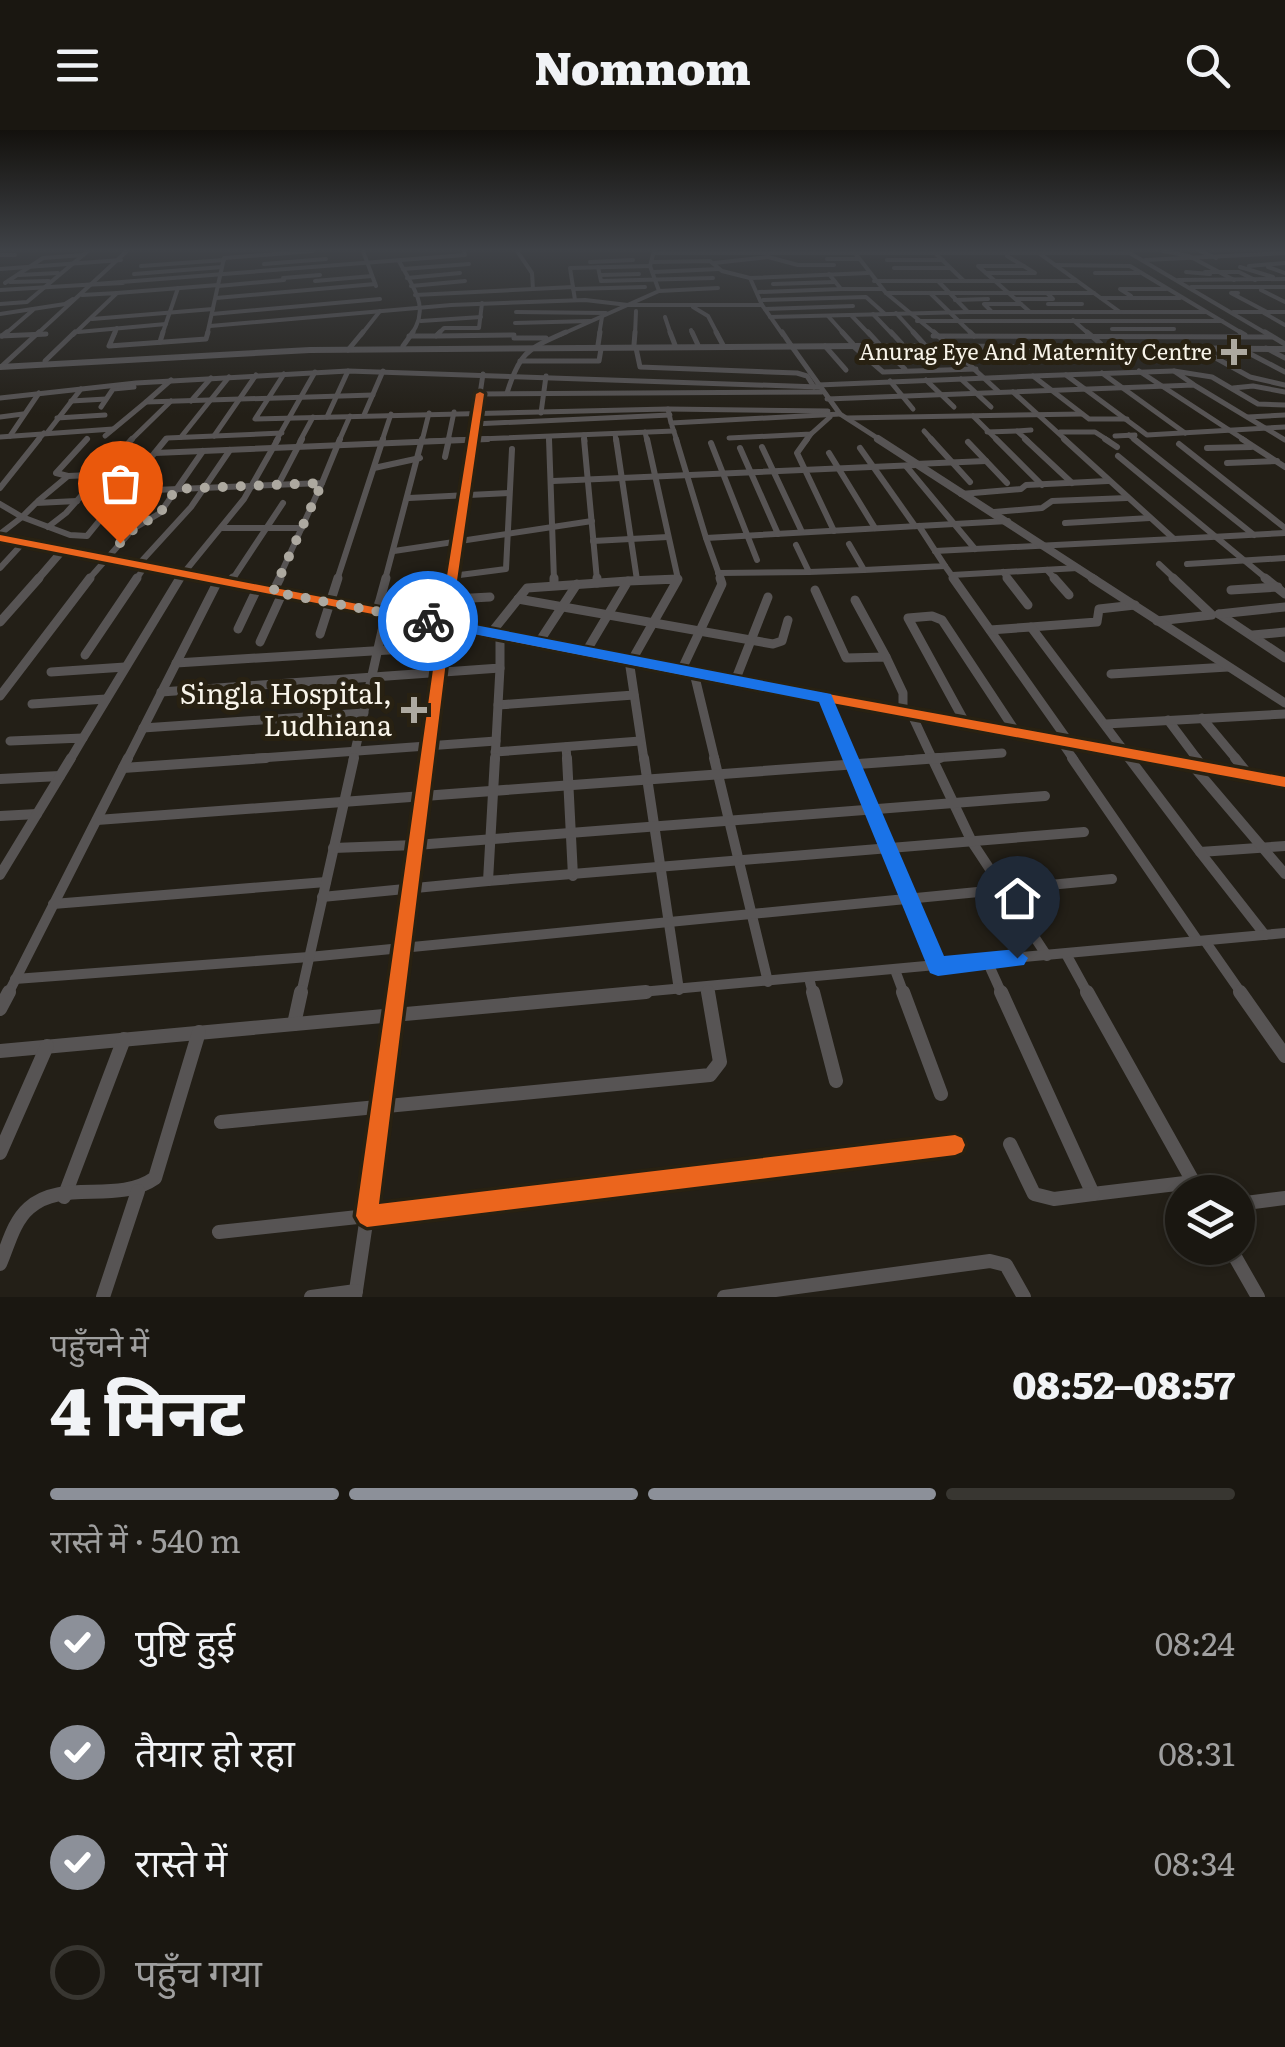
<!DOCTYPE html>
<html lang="hi">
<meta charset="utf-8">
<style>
:root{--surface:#1a1711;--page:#23201a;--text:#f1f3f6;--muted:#9f9f9f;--line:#383631;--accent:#8c9099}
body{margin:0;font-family:Literata,"Noto Sans Devanagari",serif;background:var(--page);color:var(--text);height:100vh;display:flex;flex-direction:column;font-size:38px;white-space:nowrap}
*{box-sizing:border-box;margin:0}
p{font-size:32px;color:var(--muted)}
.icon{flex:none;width:55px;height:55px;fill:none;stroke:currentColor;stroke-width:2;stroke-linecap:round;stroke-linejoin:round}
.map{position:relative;height:1167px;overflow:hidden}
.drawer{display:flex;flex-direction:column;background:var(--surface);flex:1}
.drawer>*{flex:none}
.fabs{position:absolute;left:1165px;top:1045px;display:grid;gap:20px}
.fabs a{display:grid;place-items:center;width:90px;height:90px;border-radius:50%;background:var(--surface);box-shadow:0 2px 8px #0004,0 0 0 2px var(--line);font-size:50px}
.pin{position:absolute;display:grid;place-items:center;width:85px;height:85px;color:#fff;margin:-102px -42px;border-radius:50% 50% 50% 0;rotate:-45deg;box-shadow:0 0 10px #0007}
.pin .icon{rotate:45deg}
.courier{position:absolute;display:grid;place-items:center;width:100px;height:100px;margin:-50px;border:8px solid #1a73e8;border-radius:50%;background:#fff;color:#222;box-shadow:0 2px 12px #0007}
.overview em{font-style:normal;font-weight:800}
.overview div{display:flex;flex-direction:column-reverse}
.overview{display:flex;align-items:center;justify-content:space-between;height:170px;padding:0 50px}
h1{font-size:65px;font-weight:800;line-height:75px}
.bar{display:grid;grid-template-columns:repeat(4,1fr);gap:15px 10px;align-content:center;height:120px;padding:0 50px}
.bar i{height:12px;border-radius:8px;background:var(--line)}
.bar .on{background:var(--accent)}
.bar p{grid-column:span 4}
ol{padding:0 50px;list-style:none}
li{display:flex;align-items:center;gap:30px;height:110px}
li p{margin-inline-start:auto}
li .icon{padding:10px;border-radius:50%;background:var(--accent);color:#fff;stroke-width:4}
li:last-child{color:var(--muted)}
li i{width:55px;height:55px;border:5px solid var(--line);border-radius:50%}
header{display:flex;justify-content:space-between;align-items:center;height:130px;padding:0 50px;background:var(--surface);font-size:45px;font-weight:800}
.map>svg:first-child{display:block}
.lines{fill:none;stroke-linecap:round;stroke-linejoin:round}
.minor-far5{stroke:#575454;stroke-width:4}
.minor-far4{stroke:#575454;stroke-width:5}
.minor-far3{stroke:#575454;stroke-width:6}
.minor-far2{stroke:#575454;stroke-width:9}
.minor-far1{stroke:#575454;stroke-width:10}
.minor{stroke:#575454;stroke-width:14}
.tertiary-far4{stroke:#575454;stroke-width:4}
.tertiary-far3{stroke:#575454;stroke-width:5}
.tertiary-far2{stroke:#575454;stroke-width:8}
.tertiary-far1{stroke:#575454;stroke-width:9}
.tertiary{stroke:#575454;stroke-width:12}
.secondary{stroke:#595656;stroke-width:6}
.cycleway-casing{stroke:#282112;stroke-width:7}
.cycleway{fill:#eb651d;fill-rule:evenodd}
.route{fill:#1a73e8}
.done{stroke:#ada9a0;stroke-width:10;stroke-dasharray:0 18}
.poi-dot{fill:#ada9a0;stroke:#282112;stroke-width:4}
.labels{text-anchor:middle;stroke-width:10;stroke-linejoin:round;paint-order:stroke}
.far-poi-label{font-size:22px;fill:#f8f4ea;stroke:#282112;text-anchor:end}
.poi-label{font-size:28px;fill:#f8f4ea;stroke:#282112;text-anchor:end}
</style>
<header><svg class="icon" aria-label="menu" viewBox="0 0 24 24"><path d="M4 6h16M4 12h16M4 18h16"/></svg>Nomnom<svg class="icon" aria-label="search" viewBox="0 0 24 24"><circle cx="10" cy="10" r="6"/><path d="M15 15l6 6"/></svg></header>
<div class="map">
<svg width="1285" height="1167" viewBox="0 0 1285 1167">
<rect width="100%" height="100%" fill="#231f17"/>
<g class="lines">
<g class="minor-far5">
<path d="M363 121 376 156"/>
<path d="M517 121 532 143 533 159"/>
<path d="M1163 121 1189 126 1234 150"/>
<path d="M1200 121 1216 128"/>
<path d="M1128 122 1269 205"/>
<path d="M654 123H1129"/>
<path d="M855 123 886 163 937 205"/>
<path d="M1040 124 1120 182H1206"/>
<path d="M0 125H15"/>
<path d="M827 129H859"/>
<path d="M887 130H943"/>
<path d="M1145 130 1285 123"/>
<path d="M399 131C413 158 431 177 411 205"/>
<path d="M590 132 633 130"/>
<path d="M652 132 710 131 722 141 750 148"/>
<path d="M714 133 768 127 798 135H834"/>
<path d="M264 134 326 129"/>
<path d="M1055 135 1130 136 1245 205"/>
<path d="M141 136 224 130"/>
<path d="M1024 136H978L1030 182"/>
<path d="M1249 136 1285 133"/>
<path d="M598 137 601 151 713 148"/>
<path d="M1240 137 1273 147"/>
<path d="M1268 137 1285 143"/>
<path d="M894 138H950"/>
<path d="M403 139 469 134"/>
<path d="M653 142 719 139"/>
<path d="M1186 142 1210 144"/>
<path d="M1205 142H1239L1255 150"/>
<path d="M986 143H1035L1007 126"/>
<path d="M1095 143H1139"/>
<path d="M134 144 222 137"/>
<path d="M19 145 58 143"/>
<path d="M600 145 639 144"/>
<path d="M283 148 320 145"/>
<path d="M407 148 460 143"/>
<path d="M1178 150 1285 149"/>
<path d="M315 151 372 146"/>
<path d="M874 151H964L935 123"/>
<path d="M938 151 968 182H1120"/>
<path d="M964 151H1076"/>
<path d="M10 152 49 151"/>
<path d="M5 153 43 128 83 125"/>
<path d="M123 153 83 155 465 125 464 121"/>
<path d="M773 154 835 152"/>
<path d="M218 156 284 150"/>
<path d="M411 156 465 151"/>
<path d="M1191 157H1285"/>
<path d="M573 159 645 157"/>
<path d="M841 159H882"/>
<path d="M0 160 83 155"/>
<path d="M1261 160 1285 172"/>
<path d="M659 161 718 158"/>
<path d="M759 162 841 159 829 144"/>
<path d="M117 163 218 155"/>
<path d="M886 163H1094"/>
<path d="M1238 163H1231L1267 182"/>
<path d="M931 164 973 205"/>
<path d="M415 165 573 157"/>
<path d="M1131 166 1120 159H1166"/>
<path d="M216 168 375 154"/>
<path d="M1101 168H1180"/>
<path d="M1016 169H1053L1047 163"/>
<path d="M575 170 570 138 650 136"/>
<path d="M763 170 866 167 885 184"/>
<path d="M955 170 988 169"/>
<path d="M0 174 27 172 88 121"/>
<path d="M1048 174H1082"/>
<path d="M762 175 750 148 868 143"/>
<path d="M693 177 708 186 718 205"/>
<path d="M765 179 853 176"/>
<path d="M991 181 984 174H1021"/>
<path d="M516 182 606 183"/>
<path d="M1233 182H1285"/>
<path d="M896 183 916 205"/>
<path d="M1264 183 1285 195"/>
<path d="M0 184 65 174 73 169"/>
<path d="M212 184 380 169"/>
<path d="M873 184 893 205"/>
<path d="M851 185 870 205"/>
<path d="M828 186 845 205"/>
<path d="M665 187 671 205"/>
<path d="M770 187 968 182"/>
<path d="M92 189 213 179"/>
<path d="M1073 190 1090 205"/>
<path d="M421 191 481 187"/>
<path d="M917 191H1222"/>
<path d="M515 193 590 191"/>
<path d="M210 196 451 175 585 170 628 175H762L783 205"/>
<path d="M1112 199H1174"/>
<path d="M691 200 693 205"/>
<path d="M78 202 166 194"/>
<path d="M4 205 33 180"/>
<path d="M29 205 46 204"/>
<path d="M73 205 117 163 82 165"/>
<path d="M114 205 117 198"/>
<path d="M162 205 178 158"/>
<path d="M207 205 224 128 313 121"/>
<path d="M361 205 380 181"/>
<path d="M437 205 444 198H479L482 173"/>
<path d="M560 205 659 161 650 136 654 121"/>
<path d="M599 205 602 187"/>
<path d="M635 205 636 181"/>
</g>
<g class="minor-far4">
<path d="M115 202 109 216 206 209 208 202"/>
<path d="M670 202 675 215"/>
<path d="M692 202 698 215"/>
<path d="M716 202 723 215"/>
<path d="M782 202 790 214"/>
<path d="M842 202 853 214"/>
<path d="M868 202 879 214"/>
<path d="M891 202 902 214"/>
<path d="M913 202 924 214"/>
<path d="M934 202 999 262"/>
<path d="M970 202 974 206"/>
<path d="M1087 202 1101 214"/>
<path d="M1240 202 1245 205"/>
<path d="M1265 202 1285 214"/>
<path d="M0 206 46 204"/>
<path d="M2 206 7 202"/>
<path d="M409 206H436L440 202"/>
<path d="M436 206 514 205"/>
<path d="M933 206 1272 207"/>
<path d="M514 208H546"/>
<path d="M160 212 163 202"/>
<path d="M598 215 600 202"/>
<path d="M634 215 635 202"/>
<path d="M403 216 413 202"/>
<path d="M825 216 846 240"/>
<path d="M853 216 883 242 976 239"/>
<path d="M880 216 905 239"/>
<path d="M1196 217 1250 247 1285 255"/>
<path d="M636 218 640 237 797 243 807 246 814 257"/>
<path d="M1239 218 1285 242"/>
<path d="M1266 218 1285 228"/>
<path d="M348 220 363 202"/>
<path d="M45 231 75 202"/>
<path d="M520 231H599L601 219"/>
<path d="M1139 241 1246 311"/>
<path d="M1102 243 1185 303"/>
<path d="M284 244 255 289 668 279 671 293 840 284"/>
<path d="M483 244 480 264 822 262"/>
<path d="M1066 245 1147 305 1285 297"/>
<path d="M1033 246 1174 241"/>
<path d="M961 249 991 277"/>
<path d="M171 250 146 272 373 265"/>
<path d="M926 250 954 277"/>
<path d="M890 251 913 279"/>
<path d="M1193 254 1174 241 1212 247 1258 274 1285 275"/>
<path d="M818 255 1033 246 1089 289H1127"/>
<path d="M1233 258 1253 256 1285 262"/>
<path d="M1013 262 1067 311"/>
<path d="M507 263C520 221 528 219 566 202"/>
<path d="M827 269 1194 255 1285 310"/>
<path d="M71 271 106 269"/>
<path d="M191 271 211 248"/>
<path d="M101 277 113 259 134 257"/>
<path d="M668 279 828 281"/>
<path d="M541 283 546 246"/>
<path d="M364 285 383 241"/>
<path d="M973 286 998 311"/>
<path d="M0 287 23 284"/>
<path d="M327 287 348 241"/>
<path d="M1248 287 1285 285"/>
<path d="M57 288 105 285"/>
<path d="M847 288 1082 284"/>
<path d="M473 294 670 285"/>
<path d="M672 296 677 311"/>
<path d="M924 301 933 311"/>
<path d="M645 302 647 311"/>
<path d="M987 302 1017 301"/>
<path d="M1060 302H1095L1109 311"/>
<path d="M47 303 81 259"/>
<path d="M615 304 616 311"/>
<path d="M584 305 585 311"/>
<path d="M1129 305 1137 311"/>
<path d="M10 306 39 263"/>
<path d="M105 306 146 272"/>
<path d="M214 306 256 245"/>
<path d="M1115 306 1135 305"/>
<path d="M0 307 113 299"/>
<path d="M181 307 229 247"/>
<path d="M549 307V311"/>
<path d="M729 308 811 304 830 287"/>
<path d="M37 311 44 303"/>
<path d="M130 311 171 271"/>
<path d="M164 311 167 308 282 303"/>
<path d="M276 311 315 242"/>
<path d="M300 311 313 287"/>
<path d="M339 311 350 286"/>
<path d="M382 311 391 284"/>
<path d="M422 311 429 283"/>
<path d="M429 311 674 301"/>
<path d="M448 311 454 282"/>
<path d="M472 311 480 264"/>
<path d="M806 311 811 304"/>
<path d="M1028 311 1017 301 1031 300"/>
</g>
<g class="minor-far3">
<path d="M549 309 554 450"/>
<path d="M584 309 597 450"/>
<path d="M616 309 637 450"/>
<path d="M647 309 678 449"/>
<path d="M676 309 706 408 1008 391"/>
<path d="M807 309 797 323 834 401"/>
<path d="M931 309 970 352"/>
<path d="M996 309 1042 355"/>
<path d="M1025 309 1072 353"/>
<path d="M1064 309 1174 409 1285 403"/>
<path d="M1105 309 1117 317"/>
<path d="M1134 309 1254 405"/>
<path d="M1242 309 1285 337"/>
<path d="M968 312 1007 353"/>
<path d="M711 313 757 430"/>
<path d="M1179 314 1285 398"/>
<path d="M762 317 802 402"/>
<path d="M740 318 778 404"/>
<path d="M860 318 915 396"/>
<path d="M1207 318 1251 317"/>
<path d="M155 323 488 309"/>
<path d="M829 323 875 398"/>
<path d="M1118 326 1268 450"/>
<path d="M445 327 449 309"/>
<path d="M1227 333 1277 331"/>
<path d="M915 334 986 331"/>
<path d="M906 336 975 419"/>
<path d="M374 338 420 328"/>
<path d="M68 346 56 343 87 309"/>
<path d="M553 351 917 335"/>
<path d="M278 355 302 309"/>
<path d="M0 358 39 309"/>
<path d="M83 363 322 353 340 309"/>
<path d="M961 364 1021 359 1026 355 1108 351"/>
<path d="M409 368 509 363"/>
<path d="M38 371 68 346 139 343"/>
<path d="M77 371 36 373 22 387 70 405 87 406 166 309"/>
<path d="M0 374 22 387 0 404"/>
<path d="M994 382 1042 378 1052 371 1127 368"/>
<path d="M1065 393 1150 388"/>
<path d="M48 397 66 383 132 309"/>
<path d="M221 398H302"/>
<path d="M706 408 721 450"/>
<path d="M593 411 668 407"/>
<path d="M394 421 592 391"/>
<path d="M935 421 1174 409"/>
<path d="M1159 434 1176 450"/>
<path d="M1187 434 1285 428"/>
<path d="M138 435 191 377 230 320"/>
<path d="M945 436 955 450"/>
<path d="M0 438 23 413"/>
<path d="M864 440 945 436 919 396"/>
<path d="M1047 440 1056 450"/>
<path d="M809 442 864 440 849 414"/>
<path d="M1003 442 1009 450"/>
<path d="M718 443 809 442 796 415"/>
<path d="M952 445 1078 438"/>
<path d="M452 446 506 439 512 319"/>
<path d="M88 450 133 399 160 383 203 321"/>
<path d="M136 450 145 436"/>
<path d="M178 450 244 369 278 309"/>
<path d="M232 450 283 373"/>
<path d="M278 450 322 353"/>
<path d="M337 450 383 309"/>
<path d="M385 450 422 309"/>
<path d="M451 450 473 309"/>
<path d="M653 450H677"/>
</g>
<g class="minor-far2">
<path d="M554 448V455"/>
<path d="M597 448V453"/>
<path d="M953 448 1069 612"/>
<path d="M1007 448 1028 475"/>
<path d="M1054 448 1069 465"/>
<path d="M1265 448 1285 464"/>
<path d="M229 454 233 448"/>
<path d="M815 460 846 528 886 527 903 563V582"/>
<path d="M1231 460 1278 457"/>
<path d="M273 462 280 448"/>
<path d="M518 469 773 514 782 511 788 490"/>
<path d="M855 470 886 527"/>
<path d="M379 473 490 467"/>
<path d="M377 481 386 448"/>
<path d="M1219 484 1285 528"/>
<path d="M1219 484 1285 477"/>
<path d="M1157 491 1212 485 1173 448"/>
<path d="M1031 497 1097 492 1099 479 1135 475"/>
<path d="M238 499 257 459"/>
<path d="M990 500 1031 497 1131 630"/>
<path d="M491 503 527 458 628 451"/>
<path d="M320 504 338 448"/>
<path d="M1253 505 1285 502"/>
<path d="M260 512 282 464"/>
<path d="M539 512 577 454"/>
<path d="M587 520 628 451 678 449 632 530"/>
<path d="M85 525 137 448"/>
<path d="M629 530 644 630"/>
<path d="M176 533 405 519"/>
<path d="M681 541 722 454 720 448"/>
<path d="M51 542 125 537"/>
<path d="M694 543 715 630"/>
<path d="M1111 544 1228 537"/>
<path d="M735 551 768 467"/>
<path d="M161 562 500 538V505"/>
<path d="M0 566 90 448"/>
<path d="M825 568 851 630"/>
<path d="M32 574 106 569"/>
<path d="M498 575 634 565"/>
<path d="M911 583 933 630"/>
<path d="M1202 588 1237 630"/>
<path d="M1168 590 1198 630"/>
<path d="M966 594 908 488 932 486 942 490 1016 602"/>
<path d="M1106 594 1285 584"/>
<path d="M143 598 364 583"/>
<path d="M83 608 180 448"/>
<path d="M10 611 83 608 70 630"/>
<path d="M1061 611 1074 630"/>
<path d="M566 617 567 630"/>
<path d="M495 622 640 611"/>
<path d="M127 630 218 451"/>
<path d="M232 630 496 611"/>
<path d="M353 630 386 483"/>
<path d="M427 630 451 448"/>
<path d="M495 630 500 538"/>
<path d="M906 630 1002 623"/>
</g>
<g class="minor-far1">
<path d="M567 628 573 746"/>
<path d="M644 628 679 860"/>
<path d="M714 628 768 852"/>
<path d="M850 628 938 836"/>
<path d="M932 628 972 712 1047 826"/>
<path d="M1072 628 1198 811"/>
<path d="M1129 628 1200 722 1285 716"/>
<path d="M1196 628 1202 636"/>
<path d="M1235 628 1248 644"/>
<path d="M1193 636 1285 744"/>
<path d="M123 638 266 628"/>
<path d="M0 649 60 646"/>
<path d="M0 686 37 684"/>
<path d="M97 690 940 628"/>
<path d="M333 718 416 715 1045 666"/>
<path d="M1200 722 1265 805"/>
<path d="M0 745 71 628"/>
<path d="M488 751 1084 702"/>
<path d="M322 767 488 751 495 628"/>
<path d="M53 774 326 752"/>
<path d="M1205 811 1242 864"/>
<path d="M1066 824 1088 864"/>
<path d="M987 831 1002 864"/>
<path d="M895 840 904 864"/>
<path d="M809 848 813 864"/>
<path d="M15 849 309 827 1112 749"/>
<path d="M707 858 708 864"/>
<path d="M8 864 128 628"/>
<path d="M301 864 354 628"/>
<path d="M396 864 428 628"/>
<path d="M619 864 1285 803"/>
</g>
<g class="minor">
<path d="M397 862 367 1086 955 1015"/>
<path d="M813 862 836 951"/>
<path d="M903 862 941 964"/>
<path d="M1001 862 1093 1064 1193 1052"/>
<path d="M1087 862 1199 1062"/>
<path d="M1240 862 1285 926"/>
<path d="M0 879 9 862"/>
<path d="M294 894 301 862"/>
<path d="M0 921 646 862"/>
<path d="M221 992 710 945 720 932 708 862"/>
<path d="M1010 1014 1034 1064 1054 1069 1093 1064"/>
<path d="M0 1023 47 916"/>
<path d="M64 1067 124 909"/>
<path d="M1238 1074 1285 1068"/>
<path d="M219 1102 367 1086 355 1167"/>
<path d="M1230 1118 1258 1167"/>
<path d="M0 1134C8 1116 13 1092 29 1078 62 1048 117 1075 155 1048L199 902"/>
<path d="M103 1167 138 1061"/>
<path d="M311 1167 356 1161"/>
<path d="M724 1167 990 1131 1006 1135 1024 1167"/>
</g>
<g class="tertiary-far4">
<path d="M0 139 121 130"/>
<path d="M36 205 127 121"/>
</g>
<g class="tertiary-far3">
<path d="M790 214 840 284 882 311"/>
<path d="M1 237 39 202"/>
<path d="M0 268 136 253 348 241 819 257"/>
</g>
<g class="tertiary-far2">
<path d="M878 309 1096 450"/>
<path d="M0 408 216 450"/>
<path d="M37 450 62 421"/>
</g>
<g class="tertiary-far1">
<path d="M203 448 1166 630"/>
<path d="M1092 448 1285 573"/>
<path d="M0 492 39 448"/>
</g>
<path class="tertiary" d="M1152 628 1285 652"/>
<path class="secondary" d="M0 237 310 220 858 216 1285 219"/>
<g class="cycleway-casing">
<path id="cycleway" d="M480 262 484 264 451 492 735 547 1285 647V657L735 555 450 499 379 1074 955 1005 962 1008 965 1015 962 1022 955 1025 367 1097 360 1093 356 1086 439 497 0 411V405L440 490 476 264Z"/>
</g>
<use href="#cycleway" class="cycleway"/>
</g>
<linearGradient id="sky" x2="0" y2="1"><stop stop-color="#13110d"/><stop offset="0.42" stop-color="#3f4247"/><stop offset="1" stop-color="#3f4247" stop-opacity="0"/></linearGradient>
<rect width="1285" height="285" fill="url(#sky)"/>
<path class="route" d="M428 486 831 564 944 826 1017 819 1028 828 1024 835 938 846 930 843 819 572 423 494 421 491Z"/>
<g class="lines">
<path class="done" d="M120 413 134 399 160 383 176 359 322 353 273 462 428 491"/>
</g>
<g class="poi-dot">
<path d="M1229 207h10v10h10v10h-10v10h-10v-10h-10v-10h10z"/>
<path d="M409 565h10v10h10v10h-10v10h-10v-10h-10v-10h10z"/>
</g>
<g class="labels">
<g class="far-poi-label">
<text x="1212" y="230">Anurag Eye And Maternity Centre</text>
</g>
<g class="poi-label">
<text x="392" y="574">Singla Hospital,<tspan x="392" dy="32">Ludhiana</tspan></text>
</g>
</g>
</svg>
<div class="fabs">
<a><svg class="icon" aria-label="layers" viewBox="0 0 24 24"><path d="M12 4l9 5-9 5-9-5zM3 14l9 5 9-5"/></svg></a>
</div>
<div class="pin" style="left:120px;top:413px;background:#ea580c"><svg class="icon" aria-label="bag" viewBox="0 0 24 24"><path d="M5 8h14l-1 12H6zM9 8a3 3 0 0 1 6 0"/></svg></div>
<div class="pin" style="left:1017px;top:828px;background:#1f2937"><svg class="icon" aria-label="home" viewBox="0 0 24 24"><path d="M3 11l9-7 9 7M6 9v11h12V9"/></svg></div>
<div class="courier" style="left:428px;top:491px"><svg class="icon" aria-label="bike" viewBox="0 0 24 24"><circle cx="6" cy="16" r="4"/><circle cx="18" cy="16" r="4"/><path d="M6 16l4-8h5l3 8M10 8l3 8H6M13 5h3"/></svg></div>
</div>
<section class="drawer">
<div class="overview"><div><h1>4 मिनट</h1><p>पहुँचने में</p></div><em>08:52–08:57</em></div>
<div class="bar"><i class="on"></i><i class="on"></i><i class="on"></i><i></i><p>रास्ते में · 540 m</p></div>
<ol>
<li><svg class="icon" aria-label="check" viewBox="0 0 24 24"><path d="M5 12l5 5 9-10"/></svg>पुष्टि हुई<p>08:24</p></li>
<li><svg class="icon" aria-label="check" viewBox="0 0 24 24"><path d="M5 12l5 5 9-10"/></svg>तैयार हो रहा<p>08:31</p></li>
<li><svg class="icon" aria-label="check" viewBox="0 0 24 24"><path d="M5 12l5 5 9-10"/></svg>रास्ते में<p>08:34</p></li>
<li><i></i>पहुँच गया</li>
</ol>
</section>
